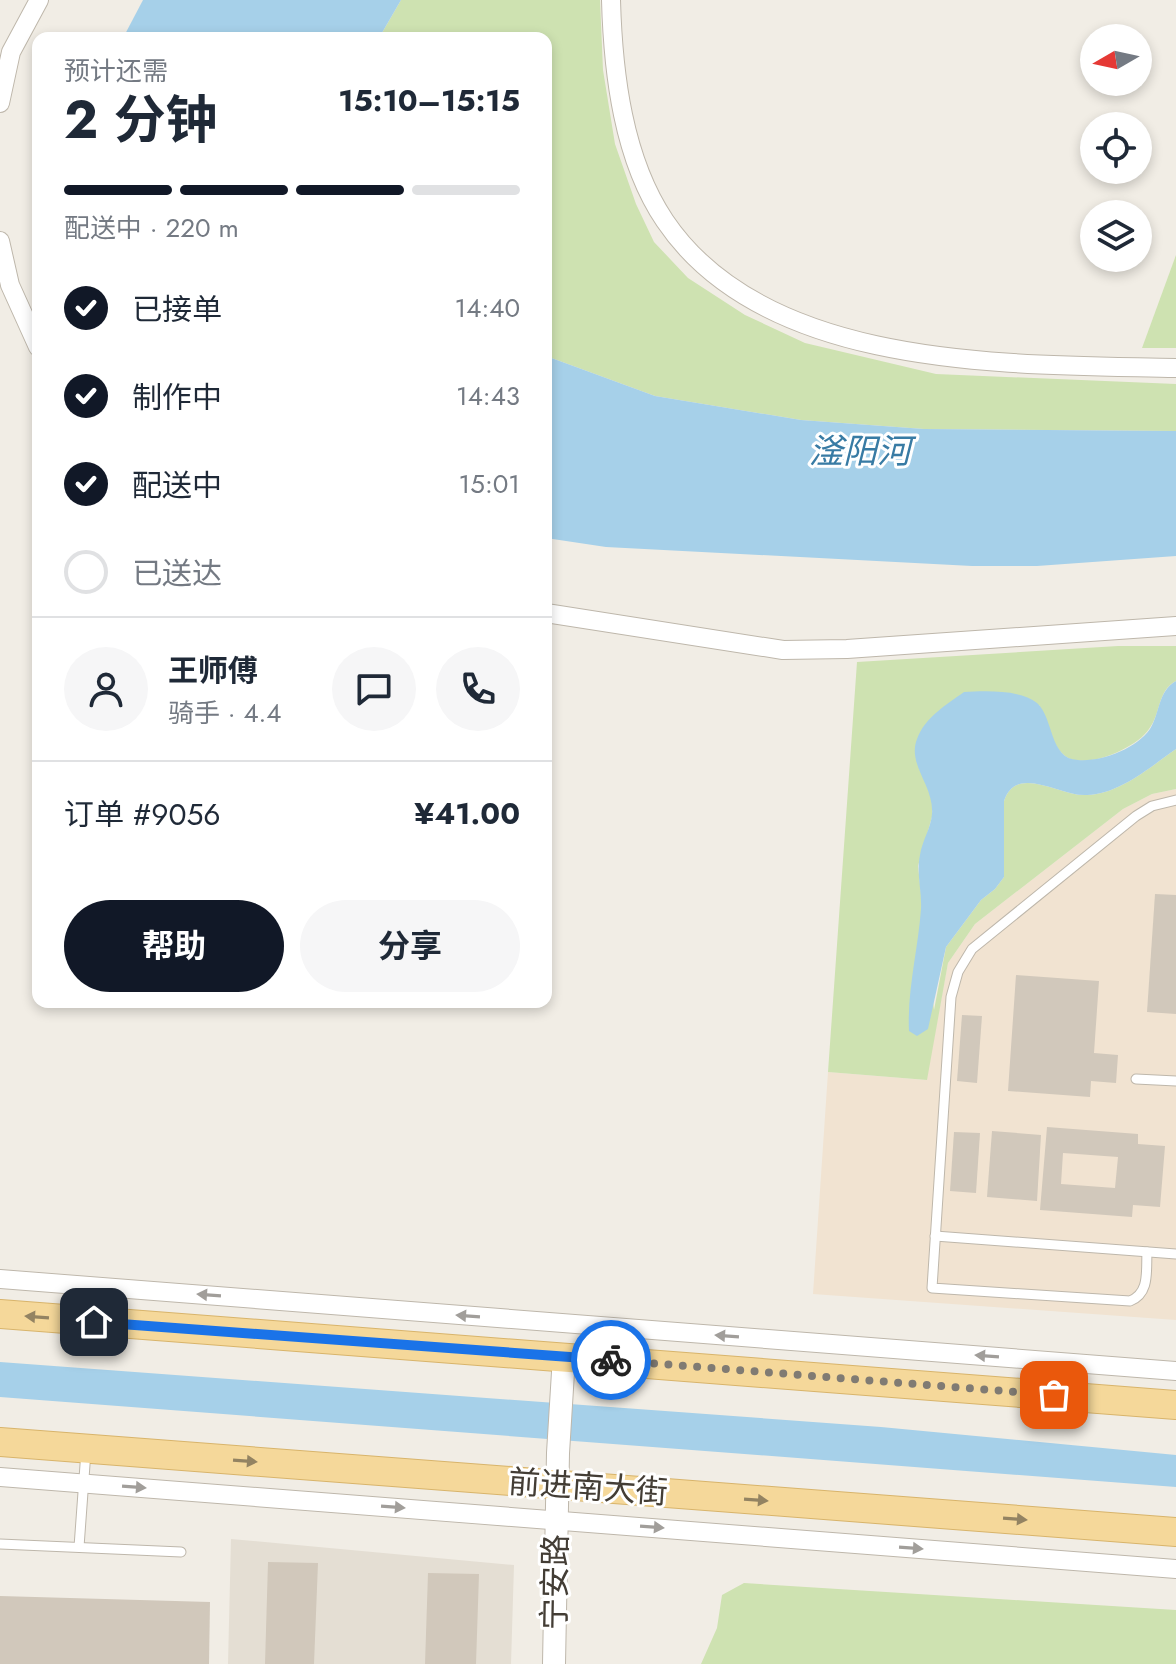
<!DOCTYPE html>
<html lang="zh">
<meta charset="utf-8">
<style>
:root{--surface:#fff;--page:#f6f6f7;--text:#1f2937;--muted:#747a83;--line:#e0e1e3;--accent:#111827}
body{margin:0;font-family:Jost,"Noto Sans SC",sans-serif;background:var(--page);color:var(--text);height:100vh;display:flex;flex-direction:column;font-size:30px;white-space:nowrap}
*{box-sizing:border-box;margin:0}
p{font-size:26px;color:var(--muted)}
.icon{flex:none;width:44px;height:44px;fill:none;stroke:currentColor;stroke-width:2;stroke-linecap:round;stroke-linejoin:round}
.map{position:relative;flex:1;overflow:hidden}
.side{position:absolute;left:32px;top:32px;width:520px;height:976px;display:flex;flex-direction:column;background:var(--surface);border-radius:16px;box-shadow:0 4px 12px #0003}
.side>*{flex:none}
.needle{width:52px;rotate:261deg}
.tools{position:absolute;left:1080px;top:24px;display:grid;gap:16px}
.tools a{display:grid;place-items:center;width:72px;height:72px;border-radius:50%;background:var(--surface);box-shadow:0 4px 12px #0003;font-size:40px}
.pin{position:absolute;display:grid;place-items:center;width:68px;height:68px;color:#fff;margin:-34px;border-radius:16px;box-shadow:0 4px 12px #0006}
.courier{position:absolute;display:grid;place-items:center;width:80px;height:80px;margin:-40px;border:6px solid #1a73e8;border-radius:50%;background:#fff;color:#222;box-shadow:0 2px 10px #0007}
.overview em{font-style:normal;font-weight:700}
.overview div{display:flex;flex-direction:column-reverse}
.overview{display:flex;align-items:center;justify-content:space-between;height:136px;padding:0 32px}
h1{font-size:52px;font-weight:700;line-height:60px}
.bar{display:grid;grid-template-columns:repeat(4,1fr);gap:12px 8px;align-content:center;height:96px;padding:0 32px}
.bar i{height:10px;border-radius:6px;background:var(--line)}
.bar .selected{background:var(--accent)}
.bar p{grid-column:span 4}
.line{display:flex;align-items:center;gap:20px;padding:0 32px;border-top:2px solid var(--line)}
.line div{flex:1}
.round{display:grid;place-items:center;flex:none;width:84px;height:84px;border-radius:42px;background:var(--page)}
ol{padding:0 32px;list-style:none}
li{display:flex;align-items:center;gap:24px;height:88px}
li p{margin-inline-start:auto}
li .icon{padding:8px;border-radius:50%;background:var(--accent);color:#fff;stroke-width:4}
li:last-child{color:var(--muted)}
li i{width:44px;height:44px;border:4px solid var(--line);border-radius:50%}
.primary-button{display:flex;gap:16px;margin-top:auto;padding:16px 32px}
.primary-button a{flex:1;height:92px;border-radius:48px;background:var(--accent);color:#fff;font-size:32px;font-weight:700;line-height:92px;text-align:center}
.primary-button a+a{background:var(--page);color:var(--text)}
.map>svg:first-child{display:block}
.residential{fill:#e4ded3}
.commercial{fill:#f1e3d1}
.green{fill:#cee2b1}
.water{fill:#a6d0e9}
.building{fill:#d1c8bb;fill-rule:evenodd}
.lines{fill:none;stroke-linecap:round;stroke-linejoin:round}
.service-casing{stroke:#beb7ab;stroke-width:11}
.minor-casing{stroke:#beb7ab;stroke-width:20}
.tertiary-casing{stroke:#beb7ab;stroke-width:24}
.primary-casing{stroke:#d8b46b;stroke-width:30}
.service{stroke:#fff;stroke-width:9}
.minor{stroke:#fff;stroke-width:18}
.tertiary{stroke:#fff;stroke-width:22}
.primary{stroke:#f5d89a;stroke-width:28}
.oneway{fill:#a19e9a}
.oneway2{fill:#938362}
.done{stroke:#807b73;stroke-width:8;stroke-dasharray:0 14.4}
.route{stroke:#1a73e8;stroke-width:10}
.labels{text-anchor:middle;stroke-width:6;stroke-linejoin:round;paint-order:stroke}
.street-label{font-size:32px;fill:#433d35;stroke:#fff}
.water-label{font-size:34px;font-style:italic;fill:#387ba4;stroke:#fff}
</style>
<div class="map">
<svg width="1176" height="1664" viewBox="0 0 1176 1664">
<rect width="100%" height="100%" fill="#f1ede5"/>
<path class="residential" d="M231 1539 514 1565 511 1664H228Z"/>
<path class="commercial" d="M1176 789V1320L813 1294 828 1072 926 1080 948 963 975 924 1123 809 1152 794Z"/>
<g class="green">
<path d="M401 0H600L603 70 615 144 636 204 654 242 688 278 745 315 805 343 936 374 1176 384V431L924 429 801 420 655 396 546 356V38H379Z"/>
<path d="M1176 255V348H1142Z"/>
<path d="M1118 646H1176V681C1157 691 1161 714 1149 729 1137 748 1084 771 1065 756 1051 745 1047 720 1039 705L919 769 926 779 932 799V817L918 866 934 1010 946 947 981 900 995 889 1004 877V801C1017 763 1060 797 1087 795 1120 794 1150 767 1176 749V789L1152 794 1123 809 975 924 948 963 927 1080 828 1072 857 662Z"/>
<path d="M744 1583 1176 1610V1664H701L717 1628 722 1595Z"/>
</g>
<g class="water">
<path d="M143 0H401L379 38H123Z"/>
<path d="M546 356 655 396 801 420 924 429 1176 431V556L1037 566H972L606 547 546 538Z"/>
<path d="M1176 681V749C1150 767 1120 794 1087 795 1060 797 1017 763 1004 801V877L995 889 981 900 946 947 928 1029 917 1036 909 1031C907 990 918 950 921 909 922 891 916 873 920 855 922 841 931 828 932 814 934 785 907 765 917 739 925 717 946 705 964 692 984 691 1020 689 1037 703 1054 718 1049 759 1078 760 1101 762 1136 749 1150 729 1160 713 1158 691 1176 681Z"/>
<path d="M0 1362 881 1427 1176 1455V1487L0 1397Z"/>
</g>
<g class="building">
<path d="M1155 894 1176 895V1014L1147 1012Z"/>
<path d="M1016 975 1099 981 1094 1053 1118 1055 1116 1083 1091 1081 1090 1097 1008 1091Z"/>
<path d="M962 1015 982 1016 977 1083 957 1081Z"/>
<path d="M1047 1127 1138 1134V1144L1165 1146 1160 1207 1133 1205 1132 1217 1040 1210ZM1063 1153 1118 1157 1115 1188 1061 1184Z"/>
<path d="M992 1131 1041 1135 1037 1201 987 1197Z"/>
<path d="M954 1132 980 1133 976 1193 950 1191Z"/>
<path d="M268 1562 318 1563 314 1664H265Z"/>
<path d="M428 1573 479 1574 476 1664H425Z"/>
<path d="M0 1596 210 1602 209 1664H0Z"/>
</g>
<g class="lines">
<g class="service-casing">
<g id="service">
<path d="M1136 1079 1176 1081"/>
<path d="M935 1236 1176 1254"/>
<path d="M1147 1252C1146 1271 1150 1293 1130 1301L932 1288 951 997 958 972 972 949 1136 816 1152 806 1176 800"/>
<path d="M0 1544 181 1552"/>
<path d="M79 1547 86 1451"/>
</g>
</g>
<g class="minor-casing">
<g id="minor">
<path d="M611 0C613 73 623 159 665 221 767 372 1015 364 1176 368"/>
<path d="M0 103 11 52 39 0"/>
<path d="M0 241 10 285 38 347"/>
<path d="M546 613 783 650 847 649 1176 626"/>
<path d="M0 1279 1176 1371"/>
<path d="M0 1477 1176 1569"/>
</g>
</g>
<g class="tertiary-casing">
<path id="tertiary" d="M554 1664 558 1453 564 1356"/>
</g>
<g class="primary-casing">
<g id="primary">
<path d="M0 1314 1176 1405"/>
<path d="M0 1442 1176 1532"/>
</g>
</g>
<use href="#service" class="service"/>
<use href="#minor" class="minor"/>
<use href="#tertiary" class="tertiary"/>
<use href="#primary" class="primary"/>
</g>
<defs><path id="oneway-solid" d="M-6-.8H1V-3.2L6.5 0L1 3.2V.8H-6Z" transform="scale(2)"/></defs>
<g class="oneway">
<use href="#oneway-solid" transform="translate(209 1295) rotate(-176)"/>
<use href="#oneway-solid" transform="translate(468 1316) rotate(-176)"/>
<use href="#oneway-solid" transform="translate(727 1336) rotate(-176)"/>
<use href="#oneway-solid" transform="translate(987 1356) rotate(-176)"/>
<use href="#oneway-solid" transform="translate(134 1487) rotate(4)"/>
<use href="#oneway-solid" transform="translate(393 1507) rotate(4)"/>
<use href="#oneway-solid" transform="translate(652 1527) rotate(4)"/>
<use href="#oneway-solid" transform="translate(911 1548) rotate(4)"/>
</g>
<g class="oneway2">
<use href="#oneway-solid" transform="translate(37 1317) rotate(-176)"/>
<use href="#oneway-solid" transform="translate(245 1461) rotate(4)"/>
<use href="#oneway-solid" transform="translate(756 1500) rotate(4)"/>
<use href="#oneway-solid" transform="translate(1015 1519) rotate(4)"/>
</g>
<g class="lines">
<path class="done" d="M611 1360 1054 1395"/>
<path class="route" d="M94 1322 611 1360"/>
</g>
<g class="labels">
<g class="street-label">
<text transform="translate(588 1487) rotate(4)" y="11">前进南大街</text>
<text transform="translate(555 1582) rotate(-89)" y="11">宁安路</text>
</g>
<g class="water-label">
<text x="860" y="463">滏阳河</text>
</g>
</g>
</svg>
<div class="tools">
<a><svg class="needle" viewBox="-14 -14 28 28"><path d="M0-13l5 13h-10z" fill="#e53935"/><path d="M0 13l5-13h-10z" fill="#747a83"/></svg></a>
<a><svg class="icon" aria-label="locate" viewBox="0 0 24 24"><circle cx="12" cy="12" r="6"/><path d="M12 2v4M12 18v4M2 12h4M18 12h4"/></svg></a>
<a><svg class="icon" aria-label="layers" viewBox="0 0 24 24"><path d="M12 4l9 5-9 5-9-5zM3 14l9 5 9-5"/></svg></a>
</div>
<div class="pin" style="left:1054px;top:1395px;background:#ea580c"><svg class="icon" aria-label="bag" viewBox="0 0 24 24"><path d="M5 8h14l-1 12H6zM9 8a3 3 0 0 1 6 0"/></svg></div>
<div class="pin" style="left:94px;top:1322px;background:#1f2937"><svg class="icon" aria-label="home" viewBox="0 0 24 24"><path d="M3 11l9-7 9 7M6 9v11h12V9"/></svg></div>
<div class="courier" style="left:611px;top:1360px"><svg class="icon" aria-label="bike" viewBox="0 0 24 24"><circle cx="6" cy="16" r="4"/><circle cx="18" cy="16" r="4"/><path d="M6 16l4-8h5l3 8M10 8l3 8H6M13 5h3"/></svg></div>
<section class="side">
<div class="overview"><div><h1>2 分钟</h1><p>预计还需</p></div><em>15:10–15:15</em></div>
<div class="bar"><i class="selected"></i><i class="selected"></i><i class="selected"></i><i></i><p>配送中 · 220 m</p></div>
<ol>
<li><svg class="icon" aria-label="check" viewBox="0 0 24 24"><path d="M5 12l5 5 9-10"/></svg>已接单<p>14:40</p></li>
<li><svg class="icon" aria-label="check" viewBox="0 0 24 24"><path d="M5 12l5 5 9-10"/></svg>制作中<p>14:43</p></li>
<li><svg class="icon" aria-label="check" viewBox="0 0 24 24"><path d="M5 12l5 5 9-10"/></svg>配送中<p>15:01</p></li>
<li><i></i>已送达</li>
</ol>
<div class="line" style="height:144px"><a class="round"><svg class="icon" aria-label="person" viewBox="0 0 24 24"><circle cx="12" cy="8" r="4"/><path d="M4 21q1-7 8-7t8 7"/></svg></a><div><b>王师傅</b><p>骑手 · 4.4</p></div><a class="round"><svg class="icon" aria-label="chat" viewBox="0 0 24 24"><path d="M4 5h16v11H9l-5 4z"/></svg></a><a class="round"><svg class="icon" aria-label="phone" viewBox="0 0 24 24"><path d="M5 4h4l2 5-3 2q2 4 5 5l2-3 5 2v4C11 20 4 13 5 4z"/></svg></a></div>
<div class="line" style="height:104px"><div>订单 #9056</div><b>¥41.00</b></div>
<div class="primary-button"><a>帮助</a><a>分享</a></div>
</section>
</div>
